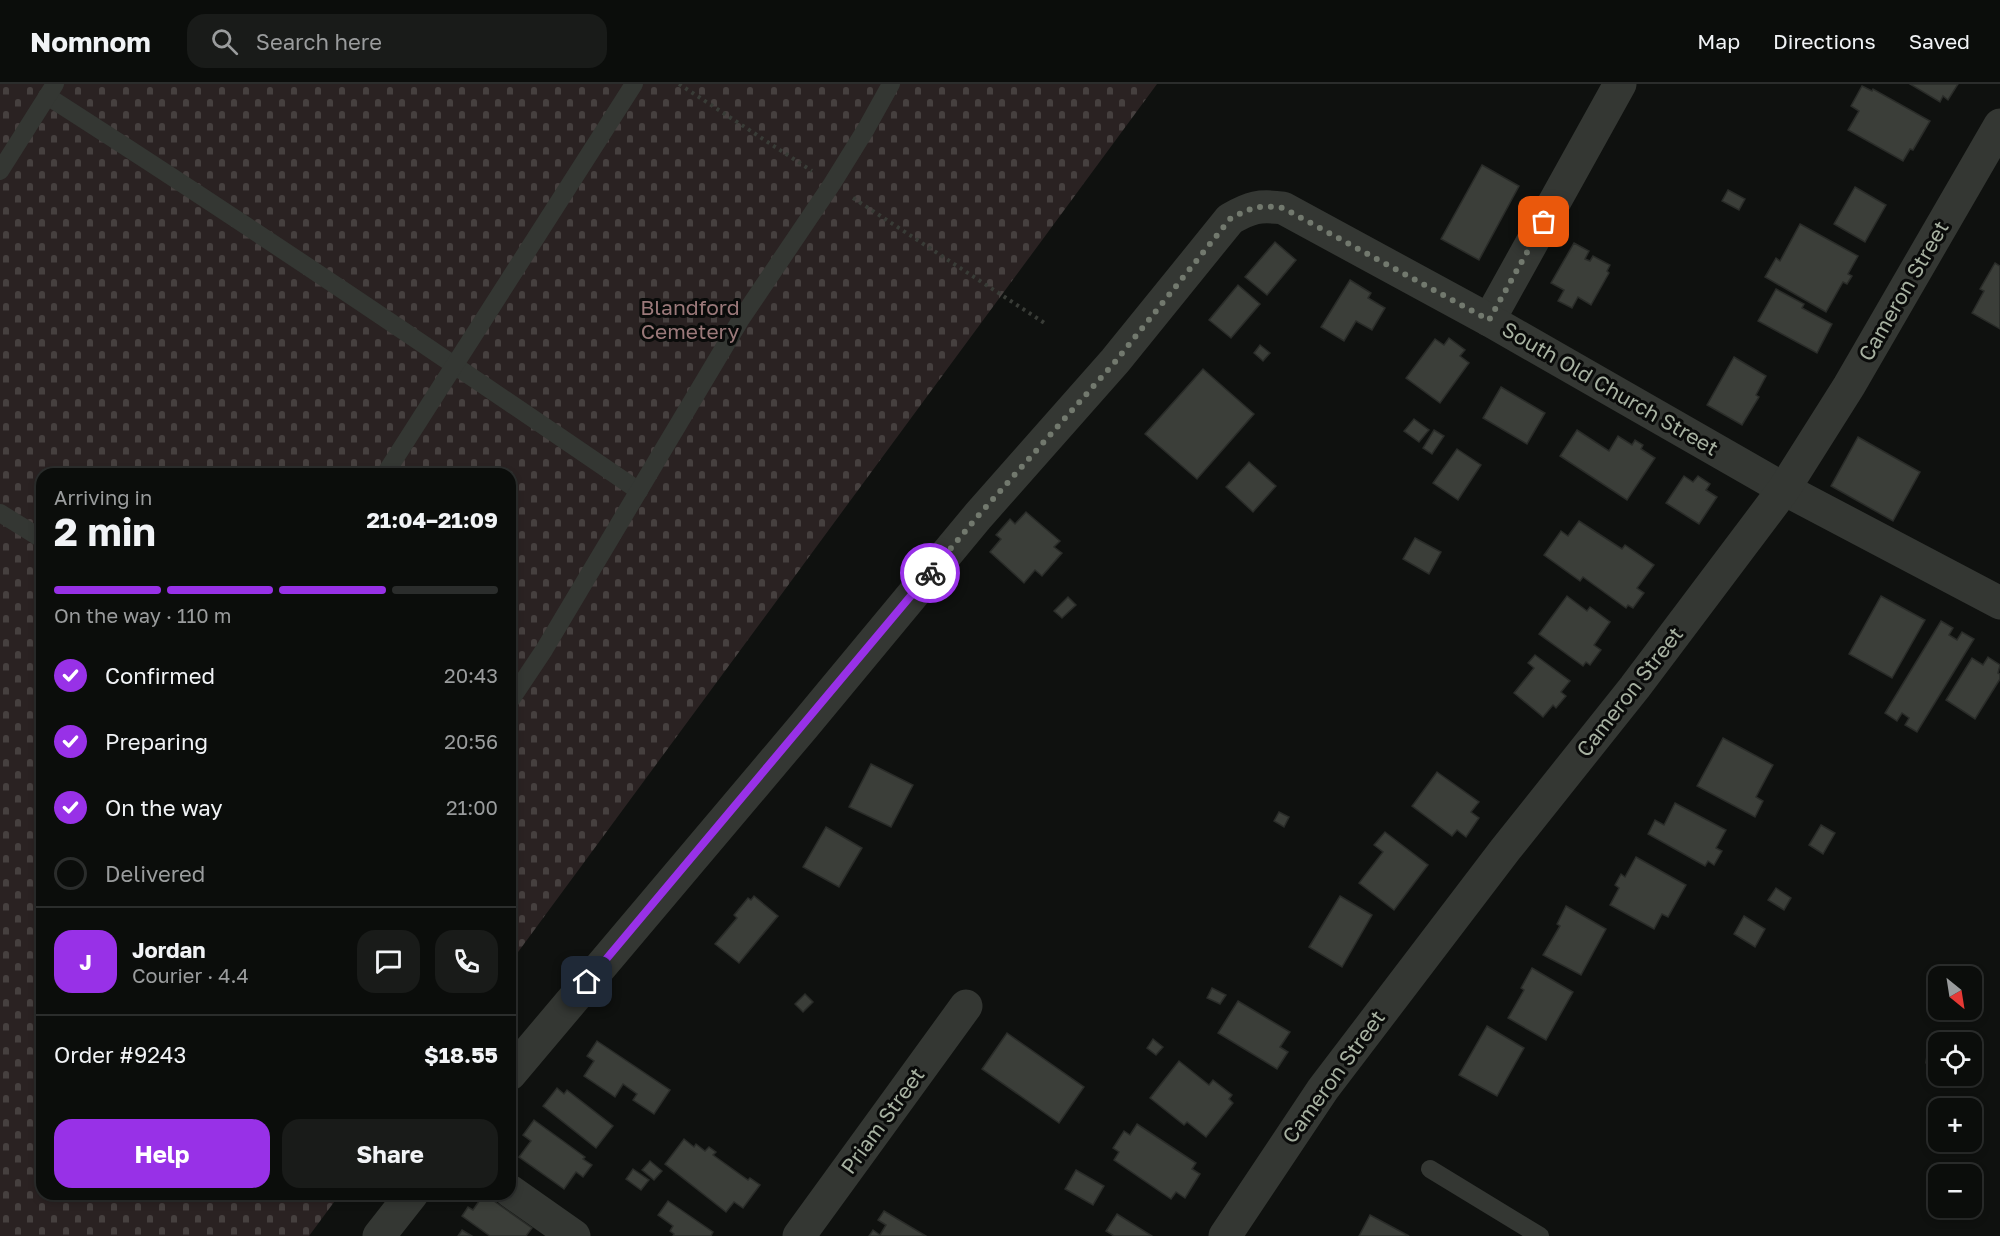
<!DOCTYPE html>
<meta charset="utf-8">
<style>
:root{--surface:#0b0d0b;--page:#191b19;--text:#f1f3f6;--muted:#9a9c9d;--line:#2b2d2c;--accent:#9831e7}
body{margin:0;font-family:"Golos Text",sans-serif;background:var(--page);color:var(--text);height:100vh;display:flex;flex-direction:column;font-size:22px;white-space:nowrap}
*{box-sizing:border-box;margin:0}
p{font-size:20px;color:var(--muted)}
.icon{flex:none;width:33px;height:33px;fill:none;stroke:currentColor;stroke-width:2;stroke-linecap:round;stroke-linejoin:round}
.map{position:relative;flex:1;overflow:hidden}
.side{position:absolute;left:36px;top:384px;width:480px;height:732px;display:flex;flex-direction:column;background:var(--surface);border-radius:18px;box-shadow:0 3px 9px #0003,0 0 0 2px var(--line)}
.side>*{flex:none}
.needle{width:39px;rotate:150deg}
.fabs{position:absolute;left:1928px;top:882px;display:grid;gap:12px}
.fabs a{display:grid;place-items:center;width:54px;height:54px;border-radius:12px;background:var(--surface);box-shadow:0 3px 9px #0003,0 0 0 2px var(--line);font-size:30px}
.pin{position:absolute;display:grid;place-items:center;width:51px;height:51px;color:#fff;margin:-26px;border-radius:12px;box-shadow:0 3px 9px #0006}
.courier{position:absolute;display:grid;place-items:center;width:60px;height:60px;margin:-30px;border:4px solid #9831e7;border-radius:50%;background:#fff;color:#222;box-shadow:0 2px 8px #0007}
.summary em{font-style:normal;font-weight:700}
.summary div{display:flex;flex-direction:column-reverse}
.summary{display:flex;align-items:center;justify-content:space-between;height:102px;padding:0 18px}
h1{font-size:39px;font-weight:700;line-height:45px}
.bar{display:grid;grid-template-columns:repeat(4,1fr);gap:9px 6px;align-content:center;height:72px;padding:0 18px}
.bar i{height:8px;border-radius:4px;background:var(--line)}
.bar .active{background:var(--accent)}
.bar p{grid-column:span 4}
.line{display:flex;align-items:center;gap:15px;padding:0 18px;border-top:2px solid var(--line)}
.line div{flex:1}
.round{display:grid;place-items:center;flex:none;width:63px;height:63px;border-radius:18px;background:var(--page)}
ol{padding:0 18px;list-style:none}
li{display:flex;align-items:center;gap:18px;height:66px}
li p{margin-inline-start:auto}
li .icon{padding:6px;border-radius:50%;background:var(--accent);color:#fff;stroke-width:4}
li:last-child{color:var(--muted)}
li i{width:33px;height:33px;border:3px solid var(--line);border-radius:50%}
.action{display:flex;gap:12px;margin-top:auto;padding:12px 18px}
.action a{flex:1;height:69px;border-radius:18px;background:var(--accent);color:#fff;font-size:24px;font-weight:700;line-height:69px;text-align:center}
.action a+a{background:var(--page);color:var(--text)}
header{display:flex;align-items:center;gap:36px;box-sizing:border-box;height:84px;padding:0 30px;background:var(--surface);border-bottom:2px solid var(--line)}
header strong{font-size:28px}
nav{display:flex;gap:33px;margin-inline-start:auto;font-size:21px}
.search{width:420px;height:54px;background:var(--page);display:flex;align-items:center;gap:15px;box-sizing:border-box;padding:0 21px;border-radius:18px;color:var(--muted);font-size:22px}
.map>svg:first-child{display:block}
.cemetery{fill:url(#cemetery-stones)}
.building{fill:#3b3e39;stroke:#2a2c29;stroke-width:1.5}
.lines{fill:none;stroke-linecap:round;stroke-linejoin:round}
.path{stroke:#393c37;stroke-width:4;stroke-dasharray:3 4.5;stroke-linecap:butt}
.service{stroke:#343733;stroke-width:18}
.minor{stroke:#343733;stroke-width:33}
.done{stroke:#72796e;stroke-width:6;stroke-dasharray:0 10.8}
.route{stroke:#9831e7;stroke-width:8}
.labels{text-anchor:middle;stroke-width:6;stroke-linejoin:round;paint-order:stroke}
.street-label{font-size:21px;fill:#a7b1a1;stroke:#0a0b0a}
.park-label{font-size:21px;fill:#9b797a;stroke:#0a0b0a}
</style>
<header>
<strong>Nomnom</strong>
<div class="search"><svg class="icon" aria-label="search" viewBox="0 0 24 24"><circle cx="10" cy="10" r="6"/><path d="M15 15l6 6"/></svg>Search here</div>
<nav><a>Map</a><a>Directions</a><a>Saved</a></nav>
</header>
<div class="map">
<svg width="2000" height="1152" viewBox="0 0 2000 1152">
<defs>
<pattern id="cemetery-stones" width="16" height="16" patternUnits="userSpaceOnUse" patternTransform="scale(1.5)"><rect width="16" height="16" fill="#2a2222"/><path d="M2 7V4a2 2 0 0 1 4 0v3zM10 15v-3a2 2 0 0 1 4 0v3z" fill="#46403f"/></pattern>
</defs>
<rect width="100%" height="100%" fill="#0f110f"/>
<path class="cemetery" d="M0 0H1157L510 879V390H42V1110H340L309 1152H0Z"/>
<g class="building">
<path d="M1910 0H1958L1948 16 1943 12 1940 18Z"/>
<path d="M1862 2 1872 7 1873 5 1930 37 1913 66 1910 65 1903 77 1848 46 1859 27 1851 22Z"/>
<path d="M1482 81 1519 102 1479 176 1441 155Z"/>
<path d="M1855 103 1886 121 1865 158 1834 140Z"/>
<path d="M1728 106 1745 115 1739 126 1722 117Z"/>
<path d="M1800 140 1858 172 1848 190 1852 192 1847 200 1843 198 1826 228 1765 193 1776 174 1780 177Z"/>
<path d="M1275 158 1296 176 1267 211 1245 193Z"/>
<path d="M1574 159 1589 167 1585 175 1590 177 1593 172 1610 181 1607 187 1609 189 1591 221 1578 213 1572 224 1558 217 1564 206 1551 199Z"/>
<path d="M1995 179 2000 182V245L1972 229 1984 207 1980 205Z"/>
<path d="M1350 196 1371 209 1368 214 1385 224 1372 246 1356 237 1344 257 1321 243Z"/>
<path d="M1238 201 1260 220 1231 254 1209 236Z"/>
<path d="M1776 205 1804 220 1802 224 1832 240 1817 269 1758 237Z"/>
<path d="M1449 254 1465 266 1460 272 1469 279 1440 319 1406 294 1435 255 1444 261Z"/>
<path d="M1260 261 1270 269 1263 277 1254 269Z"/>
<path d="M1734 273 1766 292 1756 311 1759 313 1742 341 1707 321Z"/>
<path d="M1203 285 1254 330 1197 395 1145 350Z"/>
<path d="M1501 303 1545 329 1527 360 1483 334Z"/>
<path d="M1414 335 1429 346 1419 358 1404 347Z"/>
<path d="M1434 346 1444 352 1432 370 1423 364Z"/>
<path d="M1577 346 1609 367 1618 352 1632 361 1635 356 1643 361 1641 365 1655 374 1627 416 1560 372Z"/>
<path d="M1858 353 1920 388 1893 437 1831 402Z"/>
<path d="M1457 365 1481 381 1458 416 1433 399Z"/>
<path d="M1249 378 1276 402 1253 428 1226 403Z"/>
<path d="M1684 392 1693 398 1698 392 1710 400 1706 406 1717 413 1699 440 1666 419Z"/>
<path d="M1026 428 1060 457 1054 463 1062 469 1042 492 1035 486 1024 499 990 468 1001 455 996 451 1010 435 1015 440Z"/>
<path d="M1579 437 1622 465 1625 461 1654 481 1637 504 1644 509 1633 524 1628 521 1626 524 1583 493 1580 497 1544 471 1561 447 1568 452Z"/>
<path d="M1415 454 1441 468 1429 490 1403 475Z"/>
<path d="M1567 512 1587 527 1590 523 1610 538 1594 561 1601 566 1590 581 1586 578 1583 582 1539 550Z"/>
<path d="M1881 512 1925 536 1892 594 1849 570Z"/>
<path d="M1068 513 1076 521 1062 534 1054 527Z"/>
<path d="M1941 537 1953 544 1949 551 1957 556 1962 548 1974 555 1917 648 1905 641 1909 634 1902 629 1897 637 1885 629Z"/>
<path d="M1535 571 1570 597 1561 608 1566 612 1556 624 1553 621 1543 633 1514 609 1534 584 1528 579Z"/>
<path d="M1988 573 2000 581 1998 589 2000 590V595L1975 635 1946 616 1972 574 1983 581Z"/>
<path d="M1723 654 1773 681 1756 713 1763 717 1755 733 1697 702Z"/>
<path d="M871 680 913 701 891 743 849 723Z"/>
<path d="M1437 688 1479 718 1471 728 1479 734 1466 753 1457 746 1452 752 1412 722Z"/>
<path d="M1675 719 1726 746 1716 764 1722 767 1714 781 1708 777 1705 782 1648 750 1655 736 1664 741Z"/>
<path d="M1279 728 1289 733 1284 743 1274 737Z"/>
<path d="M1821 741 1835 749 1823 770 1809 761Z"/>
<path d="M826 743 862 764 839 803 803 783Z"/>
<path d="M1385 748 1428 781 1394 826 1359 799 1383 768 1374 761Z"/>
<path d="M1636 773 1686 801 1668 833 1662 830 1654 845 1610 821 1619 804 1615 801 1621 790 1625 793Z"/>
<path d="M1776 804 1791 814 1784 826 1768 816Z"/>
<path d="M754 812 778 832 739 879 715 860 737 834 734 831 748 814 751 816Z"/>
<path d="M1340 812 1372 831 1342 883 1309 863Z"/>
<path d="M1566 822 1606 845 1581 891 1543 871 1560 842 1557 840Z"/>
<path d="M1744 832 1765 845 1755 863 1734 850Z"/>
<path d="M1532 884 1573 908 1546 956 1508 934 1524 906 1521 904Z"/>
<path d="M1212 904 1226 911 1220 920 1207 914Z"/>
<path d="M805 910 813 918 803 928 795 920Z"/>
<path d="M1238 917 1290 948 1280 963 1288 968 1277 985 1218 949Z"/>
<path d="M1487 942 1524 964 1497 1012 1459 991Z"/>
<path d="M1007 949 1084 1003 1059 1039 982 985Z"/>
<path d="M1153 955 1163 963 1156 971 1147 964Z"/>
<path d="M597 957 670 1006 654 1030 633 1016 637 1010 623 1000 615 1013 584 992 594 977 587 972Z"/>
<path d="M1928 963 1938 965V981L1926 979Z"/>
<path d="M1179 977 1209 1001 1213 996 1232 1011 1229 1015 1233 1019 1206 1053 1187 1038 1184 1041 1150 1014Z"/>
<path d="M557 1004 564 1010 567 1006 613 1042 596 1064 543 1022Z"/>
<path d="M534 1036 585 1073 583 1075 592 1081 583 1093 576 1088 564 1105 519 1073 531 1057 523 1051Z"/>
<path d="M1137 1040 1196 1079 1192 1085 1200 1090 1185 1114 1176 1108 1171 1115 1114 1076 1119 1068 1113 1064 1124 1047 1130 1051Z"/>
<path d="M684 1055 694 1063 696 1060 705 1067 709 1063 716 1068 713 1071 748 1096 750 1094 760 1101 743 1124 734 1118 726 1128 665 1080Z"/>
<path d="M650 1077 662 1087 654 1096 642 1086Z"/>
<path d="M633 1085 649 1096 641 1106 626 1095Z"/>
<path d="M1076 1086 1104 1102 1093 1121 1065 1105Z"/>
<path d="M484 1110 532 1144 526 1152H490L462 1132 468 1123 473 1126Z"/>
<path d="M668 1117 713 1148 711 1152H673L674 1150 670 1147 673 1142 658 1131Z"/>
<path d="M884 1127 926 1152H869L873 1146 880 1151 886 1141 878 1136Z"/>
<path d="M1117 1130 1152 1152H1114L1106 1147Z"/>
<path d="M1370 1131 1409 1152H1359Z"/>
<path d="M462 1146 472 1152H458Z"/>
</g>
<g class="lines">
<g class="path">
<path d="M679 0 812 87"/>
<path d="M853 114 1046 240"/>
</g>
<g class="service">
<path d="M47 12C247 140 443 273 639 407"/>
<path d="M0 87 55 0"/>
<path d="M385 390 634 0"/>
<path d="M0 429 42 455"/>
<path d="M510 617 544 566 741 235 832 100 866 45 891 0"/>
<path d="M1430 1085 1540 1152"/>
</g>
<g class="minor">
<path d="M1489 236 1620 0"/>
<path d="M510 990 803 643 978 432 1115 277 1230 135C1251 123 1259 121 1283 124L1489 236 1784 405 2000 519"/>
<path d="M510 1107 574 1152"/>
<path d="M379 1152 412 1110"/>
<path d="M799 1152 966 922"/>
<path d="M1225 1152 1323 1005 1505 766 1635 603 1784 405 1849 302 2000 41"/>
</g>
</g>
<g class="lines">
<path class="done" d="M930 489 978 432 1115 278 1230 135C1251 123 1259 121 1283 124L1489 236 1544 138"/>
<path class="route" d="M587 898 930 489"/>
</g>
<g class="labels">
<g class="street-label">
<text transform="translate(1904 207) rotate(-60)" y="7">Cameron Street</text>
<text transform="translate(1610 305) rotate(30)" y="7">South Old Church Street</text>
<text transform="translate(1630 608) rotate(-52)" y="7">Cameron Street</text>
<text transform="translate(1334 993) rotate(-54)" y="7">Cameron Street</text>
<text transform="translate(883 1037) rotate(-54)" y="7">Priam Street</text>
</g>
<g class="park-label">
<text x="690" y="231">Blandford<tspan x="690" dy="24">Cemetery</tspan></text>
</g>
</g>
</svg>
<div class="fabs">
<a><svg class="needle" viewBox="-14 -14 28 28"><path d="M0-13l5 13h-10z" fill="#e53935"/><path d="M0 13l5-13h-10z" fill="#9a9c9d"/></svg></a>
<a><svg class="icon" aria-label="locate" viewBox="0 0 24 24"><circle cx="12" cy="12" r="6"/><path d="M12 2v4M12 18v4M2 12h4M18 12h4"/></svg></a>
<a>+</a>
<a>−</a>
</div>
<div class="pin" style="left:1544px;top:138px;background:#ea580c"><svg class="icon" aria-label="bag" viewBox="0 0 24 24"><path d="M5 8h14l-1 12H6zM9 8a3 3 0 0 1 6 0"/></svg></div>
<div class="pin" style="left:587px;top:898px;background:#1f2937"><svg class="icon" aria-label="home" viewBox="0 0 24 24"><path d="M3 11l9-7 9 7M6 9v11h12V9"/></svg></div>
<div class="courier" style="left:930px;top:489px"><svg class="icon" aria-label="bike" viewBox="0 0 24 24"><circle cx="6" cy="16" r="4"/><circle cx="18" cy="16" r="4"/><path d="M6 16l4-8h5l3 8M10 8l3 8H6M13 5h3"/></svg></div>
<section class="side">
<div class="summary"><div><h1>2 min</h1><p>Arriving in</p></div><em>21:04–21:09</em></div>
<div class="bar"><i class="active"></i><i class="active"></i><i class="active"></i><i></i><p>On the way · 110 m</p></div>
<ol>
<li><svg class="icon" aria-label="check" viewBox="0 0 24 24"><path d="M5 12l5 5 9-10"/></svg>Confirmed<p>20:43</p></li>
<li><svg class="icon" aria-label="check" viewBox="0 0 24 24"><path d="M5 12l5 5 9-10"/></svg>Preparing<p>20:56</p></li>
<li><svg class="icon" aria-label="check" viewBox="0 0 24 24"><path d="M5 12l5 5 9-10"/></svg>On the way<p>21:00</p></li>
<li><i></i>Delivered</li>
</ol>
<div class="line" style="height:108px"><b class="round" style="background:var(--accent);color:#fff">J</b><div><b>Jordan</b><p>Courier · 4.4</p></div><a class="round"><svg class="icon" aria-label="chat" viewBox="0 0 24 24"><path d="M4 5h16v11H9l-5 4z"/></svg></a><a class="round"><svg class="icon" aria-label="phone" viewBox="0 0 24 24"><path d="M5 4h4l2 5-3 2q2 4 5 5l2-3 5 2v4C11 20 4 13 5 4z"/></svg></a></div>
<div class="line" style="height:78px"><div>Order #9243</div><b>$18.55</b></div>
<div class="action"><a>Help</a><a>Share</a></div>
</section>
</div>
